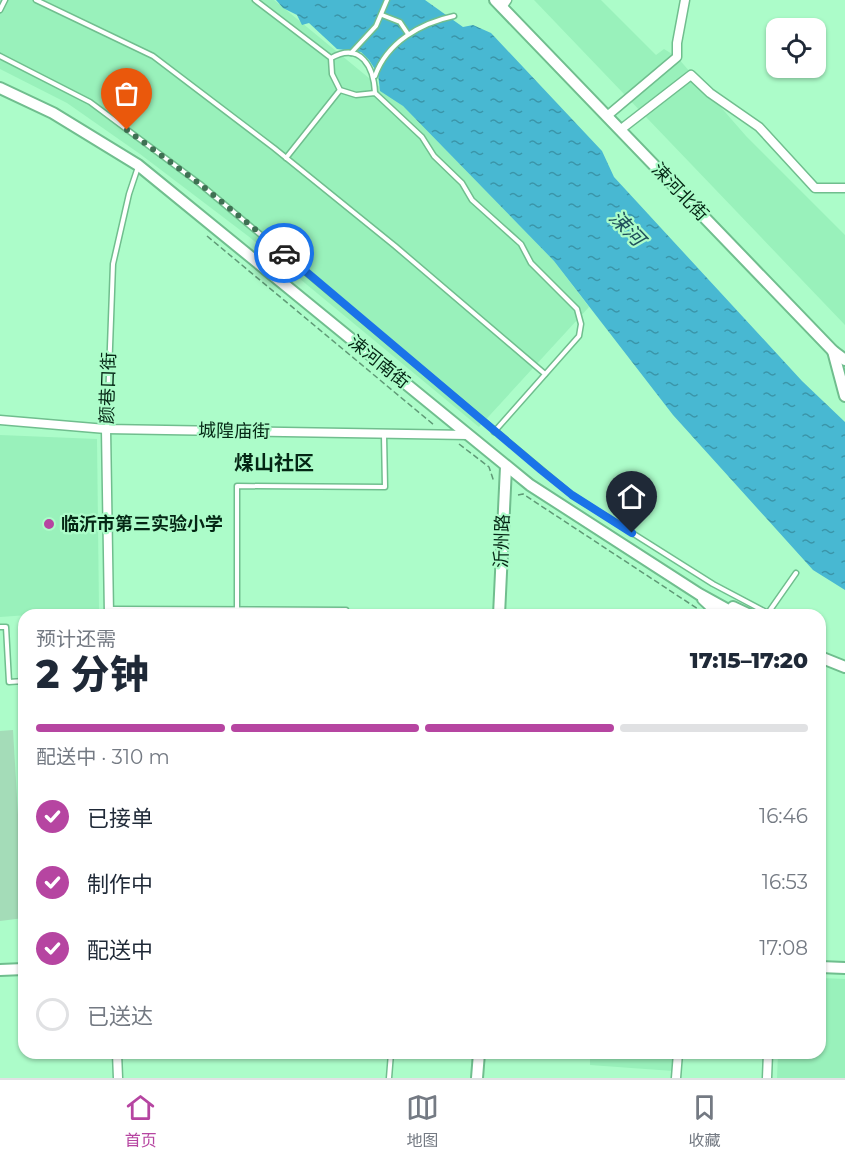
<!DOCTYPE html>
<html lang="zh">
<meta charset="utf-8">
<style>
:root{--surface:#fff;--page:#f2f2f3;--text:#1f2937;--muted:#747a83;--line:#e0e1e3;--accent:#b645a1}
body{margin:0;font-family:Montserrat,"Noto Sans SC",sans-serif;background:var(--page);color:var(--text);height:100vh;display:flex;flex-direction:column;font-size:22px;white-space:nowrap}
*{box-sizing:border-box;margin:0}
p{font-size:20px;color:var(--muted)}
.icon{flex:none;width:33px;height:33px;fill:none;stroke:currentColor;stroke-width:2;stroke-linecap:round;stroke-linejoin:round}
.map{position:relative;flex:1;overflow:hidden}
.panel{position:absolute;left:18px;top:609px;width:808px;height:450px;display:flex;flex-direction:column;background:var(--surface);border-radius:18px;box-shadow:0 2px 4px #0004}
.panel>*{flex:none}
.controls{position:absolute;left:766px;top:18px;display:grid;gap:12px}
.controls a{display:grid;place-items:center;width:60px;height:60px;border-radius:12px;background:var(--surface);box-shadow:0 2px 4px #0004;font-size:30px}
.pin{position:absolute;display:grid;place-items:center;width:51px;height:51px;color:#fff;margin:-62px -26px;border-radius:50% 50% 50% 0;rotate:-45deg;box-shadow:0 0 6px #0007}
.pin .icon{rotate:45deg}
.courier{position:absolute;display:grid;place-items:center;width:60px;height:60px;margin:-30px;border:4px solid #1a73e8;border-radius:50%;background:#fff;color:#222;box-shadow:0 2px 8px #0007}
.head em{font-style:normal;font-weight:800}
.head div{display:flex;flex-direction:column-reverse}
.head{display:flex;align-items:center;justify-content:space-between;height:102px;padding:0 18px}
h1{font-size:39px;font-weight:800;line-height:45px}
.bar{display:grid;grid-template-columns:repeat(4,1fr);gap:9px 6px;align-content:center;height:72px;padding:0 18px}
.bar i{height:8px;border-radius:4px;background:var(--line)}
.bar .current{background:var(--accent)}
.bar p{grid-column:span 4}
ol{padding:0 18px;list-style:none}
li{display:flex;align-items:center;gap:18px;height:66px}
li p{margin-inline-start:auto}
li .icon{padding:6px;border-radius:50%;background:var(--accent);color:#fff;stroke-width:4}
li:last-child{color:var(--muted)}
li i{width:33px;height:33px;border:3px solid var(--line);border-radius:50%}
.tab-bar{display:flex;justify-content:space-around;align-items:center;height:84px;border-top:2px solid var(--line);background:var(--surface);font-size:16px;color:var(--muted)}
.tab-bar a{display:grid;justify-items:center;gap:3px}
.tab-bar .current{color:var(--accent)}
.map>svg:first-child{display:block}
.built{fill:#99f1bb}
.grass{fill:#a4dcb8}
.water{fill:url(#water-ripples)}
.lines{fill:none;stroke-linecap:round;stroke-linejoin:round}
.service-casing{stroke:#70be8e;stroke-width:7}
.minor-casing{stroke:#70be8e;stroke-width:11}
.tertiary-casing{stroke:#70be8e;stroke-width:14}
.secondary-casing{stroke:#70be8e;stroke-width:14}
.path{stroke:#5f9a76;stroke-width:1.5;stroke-dasharray:6 3;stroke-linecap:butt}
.service{stroke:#fff;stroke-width:4}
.minor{stroke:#fff;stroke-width:8}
.tertiary{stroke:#fff;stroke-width:10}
.secondary{stroke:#fff;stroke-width:10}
.done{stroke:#3f7153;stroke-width:6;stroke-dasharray:0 10.8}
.route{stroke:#1a73e8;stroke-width:8}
.poi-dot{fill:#b645a1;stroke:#acfcc9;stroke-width:2}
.labels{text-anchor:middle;stroke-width:4.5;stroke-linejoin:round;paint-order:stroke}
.street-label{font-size:18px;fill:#042614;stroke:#acfcc9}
.poi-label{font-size:18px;font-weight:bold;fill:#042614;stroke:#acfcc9;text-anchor:start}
.water-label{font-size:20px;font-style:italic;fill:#20505b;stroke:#acfcc9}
.neighbourhood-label{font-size:20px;font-weight:bold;fill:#042614;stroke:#acfcc9}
</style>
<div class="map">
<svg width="845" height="1078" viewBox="0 0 845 1078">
<defs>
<pattern id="water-ripples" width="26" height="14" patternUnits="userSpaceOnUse" patternTransform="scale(1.5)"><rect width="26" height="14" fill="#48b8d2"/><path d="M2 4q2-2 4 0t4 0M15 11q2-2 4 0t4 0" fill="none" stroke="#3a95a9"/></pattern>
</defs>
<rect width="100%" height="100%" fill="#acfcc9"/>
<g class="built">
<path d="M0 0H274L403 106 554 261 589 307 479 427 248 236 140 154 67 103 0 69Z"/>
<path d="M534 0H601L656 55 664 49 677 57 746 136 845 235V325Z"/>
<path d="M0 435 97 439 99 610 0 617Z"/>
<path d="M821 978 845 979V1078H777L778 1053H820Z"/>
<path d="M590 1053H674L673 1071 590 1065Z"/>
</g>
<path class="grass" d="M13 730 24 918 0 921V731Z"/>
<path class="water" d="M276 0H425L463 27 473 25 491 33 602 151 614 177 802 381 845 422V590L813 570 673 415 554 261 403 106 380 91 378 74 369 60 361 52 337 49 309 23 302 25 297 15 283 8Z"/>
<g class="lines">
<g class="service-casing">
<g id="service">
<path d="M36 0 153 56 274 148 395 246 545 374"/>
<path d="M255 0 331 58 332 74 340 90 356 95 375 93 422 137 434 156 462 183 472 200 521 244 531 263 577 309 581 324 579 336 494 432"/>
<path d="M0 10 5 0"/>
<path d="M382 15 400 22 408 34"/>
<path d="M351 53 376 26 387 0"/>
<path d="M0 56 90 102 200 184 572 495 713 584 768 613 796 573"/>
<path d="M331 58C361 41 374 68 375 93"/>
<path d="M375 76C387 42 421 23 454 16"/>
<path d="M286 158 340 90"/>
<path d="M107 429 113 264 129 194 138 167"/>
<path d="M109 609 346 610"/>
<path d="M237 610V486L385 487 384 435"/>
<path d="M0 627H6L9 682 24 681"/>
<path d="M389 1078 391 1053"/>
</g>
</g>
<g class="minor-casing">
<g id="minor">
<path d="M502 7 507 0"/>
<path d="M607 116 677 57V43L685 0"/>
<path d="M620 130 691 75 710 93 759 127 815 188H845"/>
<path d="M0 420 106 429 468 435"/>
<path d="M106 429 109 615"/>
<path d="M117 1053 118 1078"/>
<path d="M676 1078 678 1053"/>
<path d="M767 1078 768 1053"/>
</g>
</g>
<g class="tertiary-casing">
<g id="tertiary">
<path d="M499 615 506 467"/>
<path d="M820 967 845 968"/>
<path d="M0 970 24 969"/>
<path d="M477 1078 479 1053"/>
</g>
</g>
<g class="secondary-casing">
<g id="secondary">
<path d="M495 0 833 351 845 360"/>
<path d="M0 88 53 113 138 165 530 485 699 594 737 615"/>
<path d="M833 351 845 396"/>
<path d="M703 599 720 615"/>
<path d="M733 607 750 615"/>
<path d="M820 657 845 667"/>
</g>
</g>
<g class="path">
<path d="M207 236 434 425"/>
<path d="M459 444 489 467 494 482"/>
<path d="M518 495 523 494 701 611"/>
</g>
<use href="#service" class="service"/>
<use href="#minor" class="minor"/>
<use href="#tertiary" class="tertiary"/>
<use href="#secondary" class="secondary"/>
</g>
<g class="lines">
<path class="done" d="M127 130 200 184 284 253"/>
<path class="route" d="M284 253 541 470 572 495 632 533"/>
</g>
<circle class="poi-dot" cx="49" cy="524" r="6"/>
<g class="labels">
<g class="street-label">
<text transform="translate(680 192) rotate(46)" y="6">涑河北街</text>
<text transform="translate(379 362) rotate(39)" y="6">涑河南街</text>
<text transform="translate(108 388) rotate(-88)" y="6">颜巷口街</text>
<text transform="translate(234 431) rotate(1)" y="6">城隍庙街</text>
<text transform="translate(502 541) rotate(-88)" y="6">沂州路</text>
</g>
<g class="poi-label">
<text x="61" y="530">临沂市第三实验小学</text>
</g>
<g class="water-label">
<text transform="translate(627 228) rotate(46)" y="7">涑河</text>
</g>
<g class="neighbourhood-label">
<text x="274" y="470">煤山社区</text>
</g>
</g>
</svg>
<div class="controls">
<a><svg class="icon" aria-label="locate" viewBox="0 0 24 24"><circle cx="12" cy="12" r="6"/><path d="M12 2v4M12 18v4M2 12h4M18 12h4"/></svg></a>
</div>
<div class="pin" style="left:127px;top:130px;background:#ea580c"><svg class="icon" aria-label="bag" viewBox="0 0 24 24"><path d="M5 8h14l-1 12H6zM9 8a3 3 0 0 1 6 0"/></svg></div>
<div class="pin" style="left:632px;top:533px;background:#1f2937"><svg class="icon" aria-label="home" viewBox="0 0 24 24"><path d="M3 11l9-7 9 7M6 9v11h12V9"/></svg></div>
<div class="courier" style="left:284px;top:253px"><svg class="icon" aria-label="car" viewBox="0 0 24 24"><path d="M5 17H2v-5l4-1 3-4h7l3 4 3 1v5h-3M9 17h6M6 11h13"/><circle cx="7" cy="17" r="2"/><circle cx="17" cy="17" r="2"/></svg></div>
<section class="panel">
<div class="head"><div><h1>2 分钟</h1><p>预计还需</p></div><em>17:15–17:20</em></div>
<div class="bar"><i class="current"></i><i class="current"></i><i class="current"></i><i></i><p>配送中 · 310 m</p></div>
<ol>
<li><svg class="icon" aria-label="check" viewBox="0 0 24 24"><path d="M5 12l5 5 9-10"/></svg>已接单<p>16:46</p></li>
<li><svg class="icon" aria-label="check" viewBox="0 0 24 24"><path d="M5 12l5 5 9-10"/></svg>制作中<p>16:53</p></li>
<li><svg class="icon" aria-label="check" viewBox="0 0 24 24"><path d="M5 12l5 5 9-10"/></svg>配送中<p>17:08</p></li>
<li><i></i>已送达</li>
</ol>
</section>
</div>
<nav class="tab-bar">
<a class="current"><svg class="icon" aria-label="home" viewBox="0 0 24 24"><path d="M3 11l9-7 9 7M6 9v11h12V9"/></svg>首页</a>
<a><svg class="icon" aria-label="map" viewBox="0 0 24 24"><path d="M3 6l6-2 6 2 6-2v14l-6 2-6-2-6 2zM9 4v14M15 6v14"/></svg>地图</a>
<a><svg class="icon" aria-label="saved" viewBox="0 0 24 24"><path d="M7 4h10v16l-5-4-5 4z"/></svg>收藏</a>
</nav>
